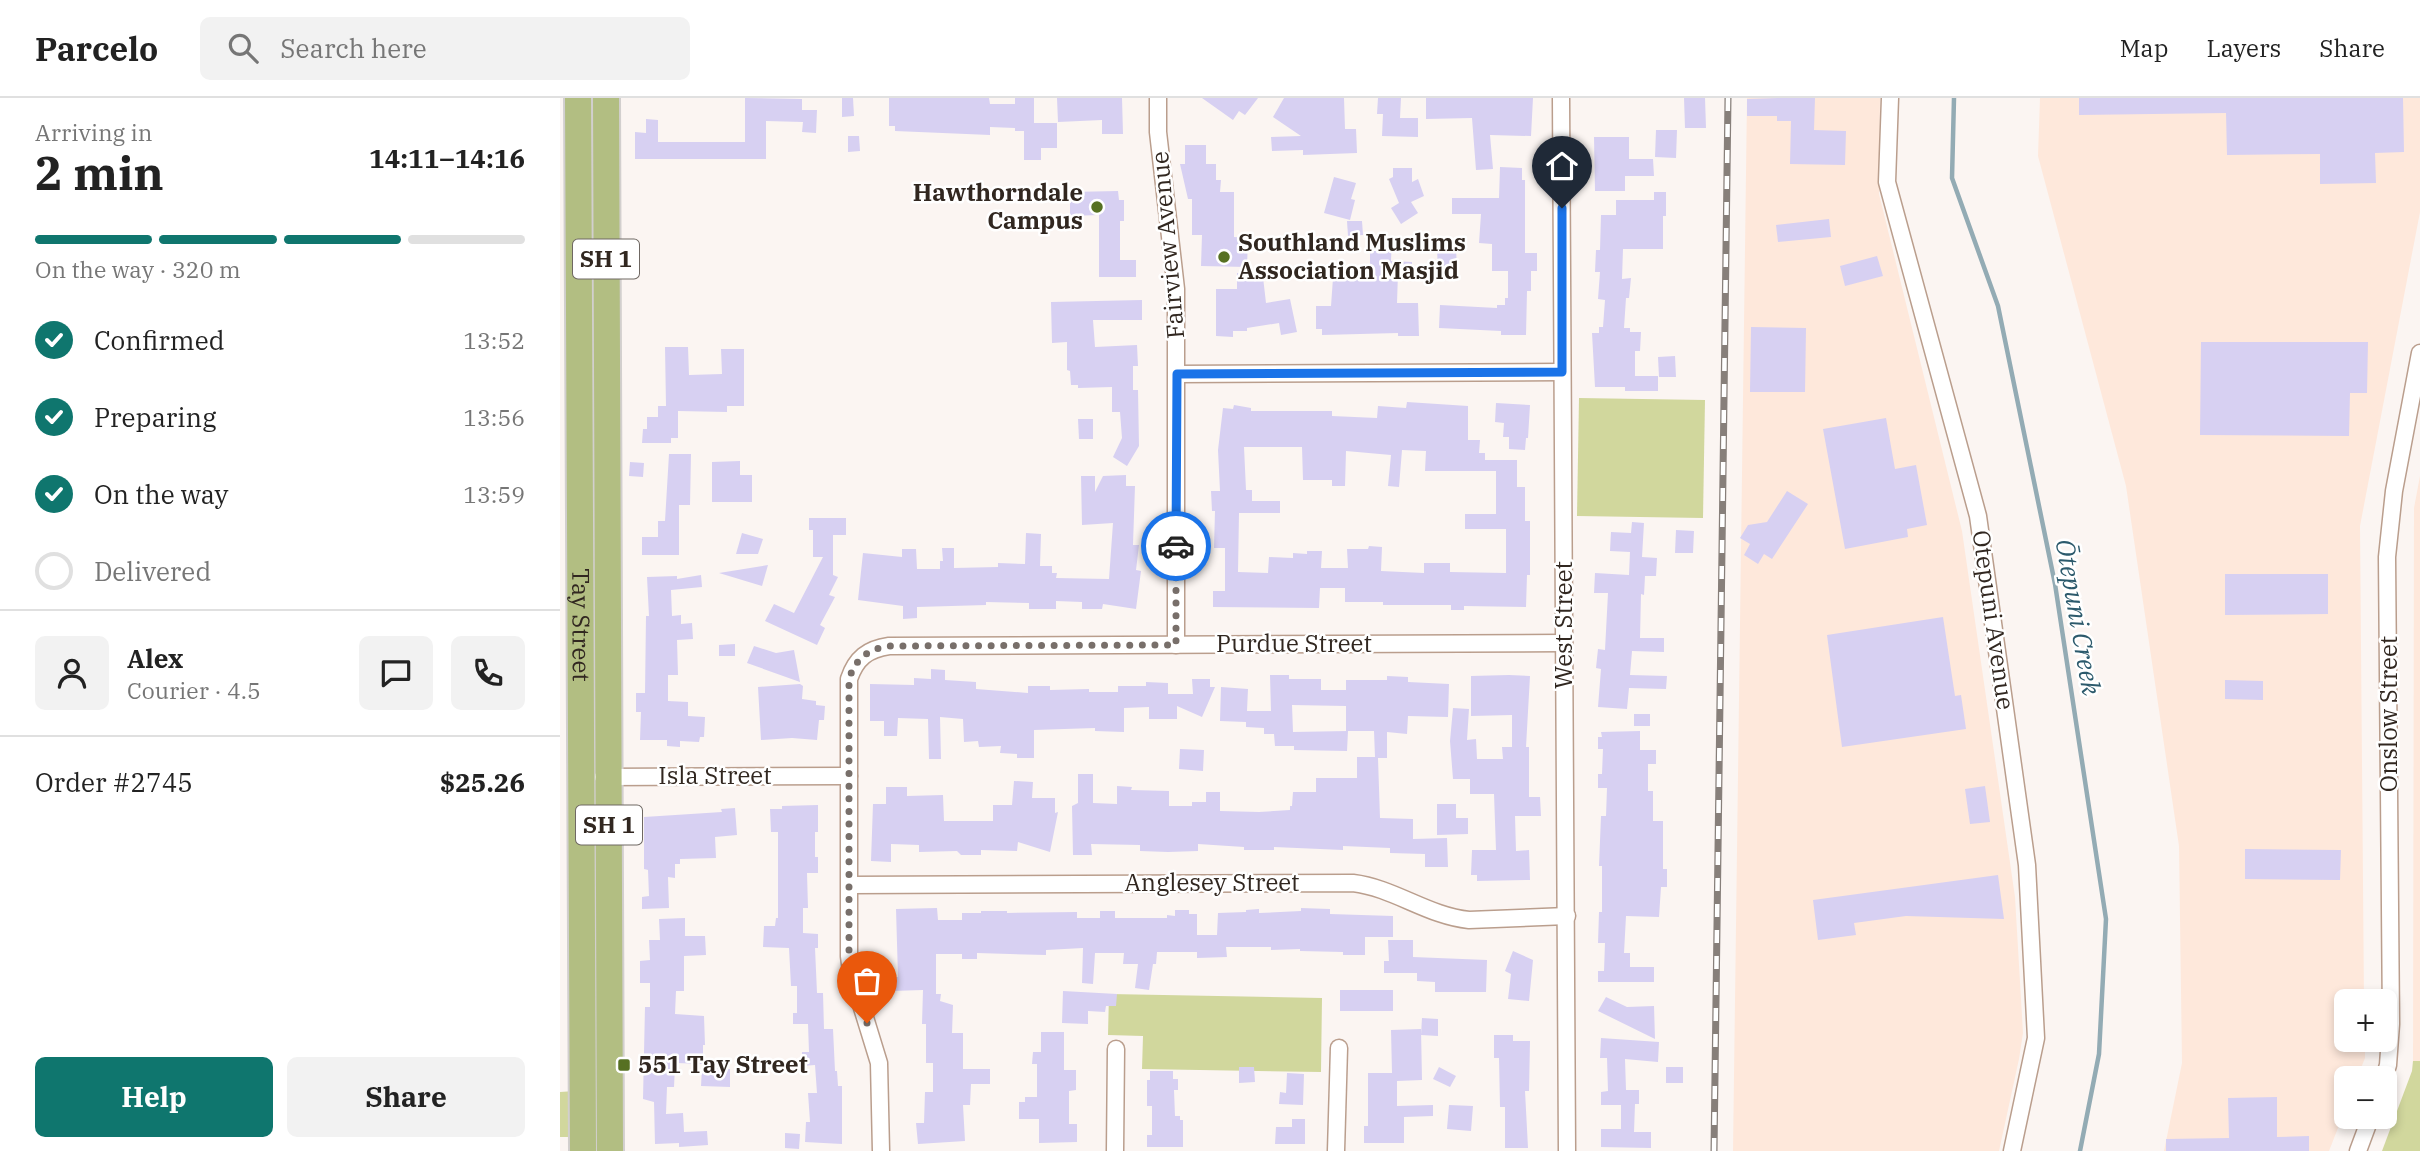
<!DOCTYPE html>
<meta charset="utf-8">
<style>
:root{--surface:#fff;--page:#f2f2f2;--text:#222;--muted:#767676;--line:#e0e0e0;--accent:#0f766e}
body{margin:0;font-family:"IBM Plex Serif",serif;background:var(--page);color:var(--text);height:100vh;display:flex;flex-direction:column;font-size:26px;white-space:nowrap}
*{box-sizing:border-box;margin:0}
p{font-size:23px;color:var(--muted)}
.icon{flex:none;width:38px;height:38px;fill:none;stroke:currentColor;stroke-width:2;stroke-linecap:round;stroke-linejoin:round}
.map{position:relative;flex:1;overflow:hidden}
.drawer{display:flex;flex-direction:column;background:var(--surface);width:560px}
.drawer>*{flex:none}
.controls{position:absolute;left:1774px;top:891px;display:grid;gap:14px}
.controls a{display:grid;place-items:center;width:63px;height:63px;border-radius:10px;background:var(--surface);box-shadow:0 4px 10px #0003;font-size:35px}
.pin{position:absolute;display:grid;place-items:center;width:60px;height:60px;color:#fff;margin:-72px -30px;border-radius:50% 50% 50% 0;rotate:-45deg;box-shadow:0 0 7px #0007}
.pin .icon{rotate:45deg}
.courier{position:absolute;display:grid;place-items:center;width:70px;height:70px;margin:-35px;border:5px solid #1a73e8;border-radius:50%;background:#fff;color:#222;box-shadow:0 2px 9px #0007}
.headline em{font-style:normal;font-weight:700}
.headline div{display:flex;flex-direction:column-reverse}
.headline{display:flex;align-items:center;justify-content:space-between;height:119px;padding:0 35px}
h1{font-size:46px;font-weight:700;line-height:52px}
.bar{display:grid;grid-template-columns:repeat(4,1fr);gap:10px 7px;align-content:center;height:84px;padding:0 35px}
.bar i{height:9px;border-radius:5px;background:var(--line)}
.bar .active{background:var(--accent)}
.bar p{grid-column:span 4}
.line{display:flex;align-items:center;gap:18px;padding:0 35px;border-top:2px solid var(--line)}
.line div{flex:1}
.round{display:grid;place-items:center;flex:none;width:74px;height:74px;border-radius:10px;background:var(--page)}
ol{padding:0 35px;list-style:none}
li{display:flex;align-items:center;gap:21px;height:77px}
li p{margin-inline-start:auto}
li .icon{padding:7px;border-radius:50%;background:var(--accent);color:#fff;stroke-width:4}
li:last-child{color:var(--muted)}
li i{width:38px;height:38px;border:4px solid var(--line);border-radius:50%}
.cta{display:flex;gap:14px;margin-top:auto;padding:14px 35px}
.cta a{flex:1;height:80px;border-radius:10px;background:var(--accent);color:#fff;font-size:28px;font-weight:700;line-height:80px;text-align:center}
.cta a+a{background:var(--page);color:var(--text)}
header{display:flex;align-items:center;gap:42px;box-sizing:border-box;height:98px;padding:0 35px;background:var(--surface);border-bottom:2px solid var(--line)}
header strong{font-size:33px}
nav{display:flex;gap:38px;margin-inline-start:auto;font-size:24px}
.search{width:490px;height:63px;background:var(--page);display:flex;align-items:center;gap:18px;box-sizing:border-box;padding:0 24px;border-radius:10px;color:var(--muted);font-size:26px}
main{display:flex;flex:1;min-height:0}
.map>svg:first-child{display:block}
.built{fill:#fee8db}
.green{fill:#d1d79d}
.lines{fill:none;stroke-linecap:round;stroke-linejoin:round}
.stream{stroke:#93abb4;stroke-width:4.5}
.building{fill:#d7d0f2;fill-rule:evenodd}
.minor-casing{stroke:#ba9e8d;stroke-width:19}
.trunk-casing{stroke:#d2cfce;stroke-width:30}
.minor{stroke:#fff;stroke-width:16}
.trunk{stroke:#b2be82;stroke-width:26}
.rail-casing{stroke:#877f7a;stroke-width:7}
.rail{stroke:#fff;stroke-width:4.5;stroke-dasharray:13;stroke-linecap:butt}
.done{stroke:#786f6a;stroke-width:7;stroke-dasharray:0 12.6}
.route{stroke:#1a73e8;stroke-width:9}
.poi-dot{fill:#567022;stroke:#fff;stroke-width:2.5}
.labels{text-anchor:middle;stroke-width:5;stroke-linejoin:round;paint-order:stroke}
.shield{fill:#fff;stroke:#6f6863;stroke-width:2}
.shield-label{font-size:23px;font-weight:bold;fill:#312720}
.poi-label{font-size:24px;font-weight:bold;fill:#312720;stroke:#fff;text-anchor:start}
.street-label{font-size:24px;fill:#312720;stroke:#fff}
.water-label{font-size:26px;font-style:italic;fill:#2c5a6c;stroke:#fff}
</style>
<header>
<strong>Parcelo</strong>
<div class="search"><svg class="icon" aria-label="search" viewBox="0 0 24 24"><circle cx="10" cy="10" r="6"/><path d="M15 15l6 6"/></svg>Search here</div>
<nav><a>Map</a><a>Layers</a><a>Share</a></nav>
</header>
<main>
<section class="drawer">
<div class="headline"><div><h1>2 min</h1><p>Arriving in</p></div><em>14:11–14:16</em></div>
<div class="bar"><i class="active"></i><i class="active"></i><i class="active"></i><i></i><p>On the way · 320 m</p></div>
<ol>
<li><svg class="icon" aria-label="check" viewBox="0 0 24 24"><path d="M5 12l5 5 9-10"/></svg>Confirmed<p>13:52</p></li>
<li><svg class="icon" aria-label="check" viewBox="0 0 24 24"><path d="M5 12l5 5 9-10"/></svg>Preparing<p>13:56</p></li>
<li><svg class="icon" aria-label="check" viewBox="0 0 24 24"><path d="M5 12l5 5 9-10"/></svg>On the way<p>13:59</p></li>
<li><i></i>Delivered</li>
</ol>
<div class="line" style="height:126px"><a class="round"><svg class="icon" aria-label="person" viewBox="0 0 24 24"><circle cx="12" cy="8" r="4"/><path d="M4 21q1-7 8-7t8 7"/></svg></a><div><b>Alex</b><p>Courier · 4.5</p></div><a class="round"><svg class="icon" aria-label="chat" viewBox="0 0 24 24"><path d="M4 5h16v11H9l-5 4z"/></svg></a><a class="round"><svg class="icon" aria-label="phone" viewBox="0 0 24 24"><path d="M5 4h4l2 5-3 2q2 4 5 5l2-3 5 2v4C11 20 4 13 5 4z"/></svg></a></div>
<div class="line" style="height:91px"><div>Order #2745</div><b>$25.26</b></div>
<div class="cta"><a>Help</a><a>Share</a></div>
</section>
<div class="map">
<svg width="1860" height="1053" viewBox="0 0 1860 1053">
<rect width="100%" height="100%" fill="#fbf5f2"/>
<g class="built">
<path d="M1187 0H1320L1319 96 1402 433 1455 799 1463 935 1459 961 1439 1053H1173Z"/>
<path d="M1480 0H1860V114L1800 428 1804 903H1787V942H1805V960L1797 980H1787V1007L1769 1053H1604L1622 965 1619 748 1566 388 1478 58Z"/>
<path d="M1860 378V963H1853L1854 410Z"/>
</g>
<g class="green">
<path d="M1019 300 1145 302 1143 420 1017 418Z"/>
<path d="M549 896 762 900 761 974 582 971 583 938 548 937Z"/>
<path d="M1853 963H1860V1053H1822L1852 973Z"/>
<path d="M15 993 10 1039H0V994Z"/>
</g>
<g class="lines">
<path class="stream" d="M1394 0 1392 80 1438 208 1495 486 1546 821 1539 956 1520 1053"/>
</g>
<g class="building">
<path d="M185 0 242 1V12H257L256 35 242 34 243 24 206 23V61H75V34L86 35V21L98 22V44H185Z"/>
<path d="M282 0H293L294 18 282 19Z"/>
<path d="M329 0H429L430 6H455V0H474V25H497V50H481V62H464V33H455V30L430 29V37L335 33V28H329Z"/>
<path d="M497 0H562L563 36H542V22L498 24Z"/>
<path d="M642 0H698L685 17 679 13 673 22Z"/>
<path d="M724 0H784L785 31H796L797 55 743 57V52L712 53 711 39 741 38 713 19Z"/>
<path d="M818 0H841L840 20H858V39L822 38 823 16H817Z"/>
<path d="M866 0H973L971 38 930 37 933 71 916 72 912 20 866 21Z"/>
<path d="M1124 0H1145L1146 30H1125Z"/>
<path d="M1218 0H1255L1254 32 1286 33 1285 67 1230 66 1231 23H1217V18H1187V1Z"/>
<path d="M1519 0H1843L1844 54 1815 55 1816 85 1760 86V56L1667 57 1666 15 1519 17Z"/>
<path d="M1096 32H1117L1116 60 1095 59Z"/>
<path d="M288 38H299L300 53 288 54Z"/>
<path d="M1034 39H1069V61H1093L1094 78H1065V93H1035Z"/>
<path d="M625 47H646V66H656V82H661L660 94H674V139L688 140 687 169 641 168 642 137H632V101H628L620 66H625Z"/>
<path d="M940 69 962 70V82H965V155H977V173H971V193H967L966 237H941V233L879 230 880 207 937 210V207H945V200H948V173H932V146L919 145 921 116H892V100H939Z"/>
<path d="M833 70H852V84L858 81 864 98 851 104 858 115 841 126 831 110 839 105 829 81 833 79Z"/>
<path d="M774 79 796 85 791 101 795 102 790 122 764 115Z"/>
<path d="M558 93 559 102H564V123H560V162H576V179H539V117L510 118V94Z"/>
<path d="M1094 94H1106V118H1103V151H1063L1062 181 1071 180 1069 200H1066L1064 230H1070V234H1081L1080 253H1075V278H1098V293H1065V289H1035L1032 235H1039V229H1043L1045 202 1038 201 1040 174H1035L1036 152H1040L1041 117H1056V102H1094Z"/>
<path d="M1269 121 1271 139 1218 144 1216 127Z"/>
<path d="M787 123H802L803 137 788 138Z"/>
<path d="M810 139H832L831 163 852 164V175H838L837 205H858L859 238H838V235L762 237V231H756V208H771L773 180 789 181V178H810Z"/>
<path d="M896 150 897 171 878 172 877 151Z"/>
<path d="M1317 158 1323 178 1285 188 1280 168Z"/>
<path d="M677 175H690V180L703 179 706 205 730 201 737 234 721 237 719 225 687 230V233H673V239L656 238V191H677Z"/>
<path d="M582 202V222H533L535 249 577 247 578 268H573V292H578L579 348 567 368 553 359 562 340 560 314H552V289L518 290V287H511L510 273 507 272V244L492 245 491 204Z"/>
<path d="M1191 229 1246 230 1245 294H1190Z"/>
<path d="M1641 244H1808L1807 295H1790L1789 338 1640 337Z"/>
<path d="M105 249H128L129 277 162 276 161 251H184V308H167V314L118 313V340H111V345H82L83 331H87V319H98V308H106Z"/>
<path d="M1115 258 1116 279H1099L1098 259Z"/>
<path d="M847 304 908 308V342H920L919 355H925V362H957V389H965V423H970V477H967L966 509 904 508V512H891V507H823V504H785V490H760L759 510 653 509V493H665V450H654L655 413H652L651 393H660L658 352 663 310 673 311 674 307 691 310V313H772V318L817 320 818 308 846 310ZM684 349H742L743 382H772V388H785L786 353 831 357 828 388 839 389 842 352 866 353 865 373H936V416H905V431H946V475L890 474V465H864V475L821 473 822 449 809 448 808 451H787L788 470H761L762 453H747V456L733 455V460L709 459 708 475 678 474 679 415H720V403H692V392H686Z"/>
<path d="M936 305 970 307 968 340H966L965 352 949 351V339H943L944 325 935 324Z"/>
<path d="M1326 320 1335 371 1356 367 1367 427 1347 431 1348 439 1285 451 1263 331Z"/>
<path d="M518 321H533V341H519Z"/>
<path d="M109 356H131L130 407H119V457H82V439H98V423H105Z"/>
<path d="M180 363V377H192V404H152V364Z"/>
<path d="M70 364 84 365 83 379 69 378Z"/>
<path d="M566 377V388H575L573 447H579L576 472 581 473 576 511 543 506 542 511H522V504L496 503V511H469V505L426 504V507L357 509V520L343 521V508L298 502 303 455 342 459V451H356L357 471H380V463H383L382 450H394V470L438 469V465L465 466 466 435 481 436 480 468H492V475H497L496 480 549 481 553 425 522 427 521 378H535V394L543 378Z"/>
<path d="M1227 393 1248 406 1212 461 1204 456 1198 466 1184 457 1190 446 1180 440 1188 427 1207 424Z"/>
<path d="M249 420H286V437H273V477L278 479 269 497 275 499 260 527 265 530 257 547 205 523 214 506 234 515 263 459H253V432H249Z"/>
<path d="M1072 424 1084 425 1082 459 1097 460 1096 478H1085L1084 497 1081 496 1080 540H1104V554L1072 553 1070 577 1107 578 1106 591 1069 590 1067 611 1038 609 1041 571 1036 570 1038 551 1045 552 1048 495H1034L1035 475 1069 477 1070 454 1050 453 1051 434 1071 435Z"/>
<path d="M1116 432 1134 433 1133 455H1115Z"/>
<path d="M182 435 203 441 198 456H176Z"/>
<path d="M208 467 202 488 159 475Z"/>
<path d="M1665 476H1768V516L1665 517Z"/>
<path d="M141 477 142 489 111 492 112 518 121 517V526L132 525 133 541 117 542 118 577H108V603L128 604V618L145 619 144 639H140L139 644 120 643V649L107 648V642H80L81 614H76V595H85L86 518H89L87 479 117 478V481Z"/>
<path d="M1383 519 1395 598 1401 597 1406 631 1282 649 1267 537Z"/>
<path d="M175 546V558H159V547Z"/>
<path d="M194 548 216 555 234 552 240 584 187 565Z"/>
<path d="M371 571 385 572V582L416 584V591L468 595V588H490V592L529 591V594H558V588H586V584L608 585V596H633L632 581H650V589H655L642 619 617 608V621H589V609L564 610V634L535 633V630L474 632V660H457V656L440 655 441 648 419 649 418 643 404 644 403 621 380 619 381 661H369L368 621 338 620 337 638H324V623H310V586L354 587V580L371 581Z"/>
<path d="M710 577H729V581H761V592H786V582H827V578L848 579V584L889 586 888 619 848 618 847 636 827 634V660H818L820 720 853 721V741L887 740 888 769H865V756L830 755V750L783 748V752L714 749V752H684V749L638 746V753L608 754 580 753V747L531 746 532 757H513L512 708 518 705V676H533V705L557 706V688L572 689 571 692 609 693V708H632V704H646V694H660V713L699 714 730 712V708H732L733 694H756V680H797V659H815L814 633H786V608L732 607 733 634 788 633 787 653 734 652V648H715L714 636H704V630L686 629V624L660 623 661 589 688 591 687 613H711Z"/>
<path d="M949 577 970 578 966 649H969V699H980L981 718H955L956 753 969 752 970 782 917 783V777H911L912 752H936L934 696H910V681H893L890 643 893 610 909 611 907 642 916 641 917 661H943L942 649H952V617L911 618V578Z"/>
<path d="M1665 582 1703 583V602L1665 601Z"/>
<path d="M240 586 243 588 242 601 256 603V607L265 608 264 622H259L257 642 232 640 201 642 198 589Z"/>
<rect x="1074" y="616" width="16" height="12"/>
<path d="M1080 633V652H1096V666H1088V693H1093V723H1103V771H1107V789H1101L1099 819 1066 818 1064 855H1070V869H1094V884H1038V873H1044L1045 845H1038L1039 814H1042V768H1039L1041 718H1046L1047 690H1038V676H1042L1043 651H1038V639H1042L1041 634Z"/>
<path d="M620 651 644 652 643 673 619 671Z"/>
<path d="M454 683 473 684 472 700H495V715L498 714 490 754 458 744 457 753 421 752V757H401L397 753 359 754V747L331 746V764L311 763 313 706H326V689H347V698L383 697 384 723H433V707H452Z"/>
<path d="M1425 688 1430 724 1410 726 1405 691Z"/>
<path d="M877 706H896V720H908V736L877 737Z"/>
<path d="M258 707V734H255V759H258V775H247L248 810H243V835L258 836V850H255L257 895H263L264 931H273L275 973H277L278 988H282V1046L245 1044 246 1024H250L248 995H257L255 967 242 968V954H249L248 926H233V915H237V888H231L229 850 203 849 204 828H215L216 820H218V734H211L210 711H222V708Z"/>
<path d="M175 710 177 737 155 739 156 760 120 761V766H115V780L108 779 109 810 82 811V799L89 798 88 772 84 771V719L162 714 161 711Z"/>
<path d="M1685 751 1781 752 1780 782 1685 781Z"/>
<path d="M1438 777 1444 821 1346 818 1294 825 1296 837 1258 842 1253 802Z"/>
<path d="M377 810 378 822H402V815H421V813H447V815L517 814V820H540V813H555V820H607V817L615 818V812H629V816H637V837H657L658 815 686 814V812L699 811V815L741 813V810L770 811V816L833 818V839H805V857H783V854L740 853V851L711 852V849H666L667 859 637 860V854H597L596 866H593L589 892 575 890 578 866H563L564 855H535L533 886 522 885 523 850 486 852V857L417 855V861H402V856H376V896H381L380 903 393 907 392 935H403V971H430V986H411L410 1007H403L405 1043 358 1046 356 1025H364L365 994H373V965H366V926H362L363 892 332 893V879H338L336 811Z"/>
<path d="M125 820V838H145L146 857 124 858V893H116L115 916 144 918 145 947H143V966L117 965 115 968 114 989H107L106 1016 123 1015 124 1034 147 1033 148 1047 119 1049V1045L95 1046 94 1004 83 1001 85 909H90V885H80V863L90 862 89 842H100L99 821Z"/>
<path d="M828 842H853V859L927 862 926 894H875V884L857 883V875H824V863H829Z"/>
<path d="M953 853 973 862 969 903 948 901 951 876 945 873Z"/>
<rect x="780" y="892" width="53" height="21"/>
<path d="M503 893 557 896 556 908H546L545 914 528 913V926L502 925Z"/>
<path d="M1046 899 1067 909 1094 908 1095 941 1038 913Z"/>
<path d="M862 920 878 921V938L861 937Z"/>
<path d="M861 931 862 982 837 983V1008L873 1007V1018L844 1019V1045H804V1028H808V975H832L831 932Z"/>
<path d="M481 934H504V972H516V992L509 993V1026H517V1044L479 1045V1021H459V1004H465V999H477V966H472L473 954H481Z"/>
<path d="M934 937H953V943H970L969 993H965L968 1050H945V1009H940L939 960H934Z"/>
<path d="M1041 940 1099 944 1098 964 1065 961 1066 992H1079V1006H1075L1074 1034H1091V1050L1041 1049V1031H1061V1007H1041V994L1048 993 1047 960H1040Z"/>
<path d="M679 969H694L695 984 679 985Z"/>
<path d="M879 969 896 978 890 989 873 981Z"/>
<rect x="1106" y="969" width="17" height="16"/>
<path d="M142 970 170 971V989L141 988Z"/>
<path d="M590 973H613V981H618V992H614L615 1018H620V1022H623V1049H587V1037H592V1008H587V982H590Z"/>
<path d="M727 975 744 976 743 1007 719 1006 720 994 726 995Z"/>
<path d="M1717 999V1039L1749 1038V1053H1606V1041L1669 1040 1668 1000Z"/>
<path d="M889 1007 913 1008 911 1033 887 1031Z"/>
<path d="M732 1021H745V1046H715L716 1029H732Z"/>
<path d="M225 1035 240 1036 239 1051 225 1050Z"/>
</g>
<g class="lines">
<g class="minor-casing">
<g id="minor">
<path d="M598 0V34L616 191V547"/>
<path d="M1001 0 1007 1053"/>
<path d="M1330 0 1327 84 1418 418 1467 767 1476 940 1452 1053"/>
<path d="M617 276 1002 274"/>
<path d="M43 679 289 678"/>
<path d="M290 787 793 785C834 790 868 818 909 822L1007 818"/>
<path d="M1824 980 1828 967 1831 926 1827 459 1834 393 1860 255"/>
<path d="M321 1053 319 965 291 874 289 858V581C296 560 308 551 329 548L1004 545"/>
<path d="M555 1053 556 951"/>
<path d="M776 1053 779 950"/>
<path d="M1798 1053 1811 1018"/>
</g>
</g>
<g class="trunk-casing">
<g id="trunk">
<path id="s1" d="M18 0 23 1053"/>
<path d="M46 0 50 1053"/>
</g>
</g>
<use href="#minor" class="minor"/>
<use href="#trunk" class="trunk"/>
<g class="rail-casing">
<path id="rail" d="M1154 1053 1168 0"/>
</g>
<use href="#rail" class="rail"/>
</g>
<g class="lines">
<path class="done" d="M307 925 291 874 289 858V581C296 560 308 551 329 548L616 547V448"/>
<path class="route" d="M616 448 617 276 1002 274V110"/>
</g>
<g class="poi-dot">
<circle cx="537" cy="109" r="7"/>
<circle cx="664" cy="159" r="7"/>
<rect x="57" y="960" width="14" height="14" rx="3.5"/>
</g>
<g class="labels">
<g class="shield">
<rect x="13" y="141.5" width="66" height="39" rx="5"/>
<rect x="16" y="707.5" width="66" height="39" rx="5"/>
</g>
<g class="shield-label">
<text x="46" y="169">SH 1</text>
<text x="49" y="735">SH 1</text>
</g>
<g class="poi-label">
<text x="523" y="103" text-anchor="end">Hawthorndale<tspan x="523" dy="28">Campus</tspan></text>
<text x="678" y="153">Southland Muslims<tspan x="678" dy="28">Association Masjid</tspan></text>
<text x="78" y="975">551 Tay Street</text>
</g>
<g class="street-label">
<text transform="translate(608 147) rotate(-95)" y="8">Fairview Avenue</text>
<text transform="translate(1433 522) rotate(82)" y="8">Otepuni Avenue</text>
<text dy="8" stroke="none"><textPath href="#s1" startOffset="527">Tay Street</textPath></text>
<text transform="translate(1004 527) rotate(-90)" y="8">West Street</text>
<text x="734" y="554">Purdue Street</text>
<text transform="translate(1829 616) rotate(-90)" y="8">Onslow Street</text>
<text x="155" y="686">Isla Street</text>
<text x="652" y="793">Anglesey Street</text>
</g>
<g class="water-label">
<text transform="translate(1518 519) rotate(80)" y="9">Ōtepuni Creek</text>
</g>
</g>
</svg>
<div class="controls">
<a>+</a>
<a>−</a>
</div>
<div class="pin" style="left:307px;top:925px;background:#ea580c"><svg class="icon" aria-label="bag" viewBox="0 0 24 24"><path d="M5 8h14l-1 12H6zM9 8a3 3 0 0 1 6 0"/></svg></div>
<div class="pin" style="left:1002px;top:110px;background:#1f2937"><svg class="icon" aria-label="home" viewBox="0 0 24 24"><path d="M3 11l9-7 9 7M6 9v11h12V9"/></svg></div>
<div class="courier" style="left:616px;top:448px"><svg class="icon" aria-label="car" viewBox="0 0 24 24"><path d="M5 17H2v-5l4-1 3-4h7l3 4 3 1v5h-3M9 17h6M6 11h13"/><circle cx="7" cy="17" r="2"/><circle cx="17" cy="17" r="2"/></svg></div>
</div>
</main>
